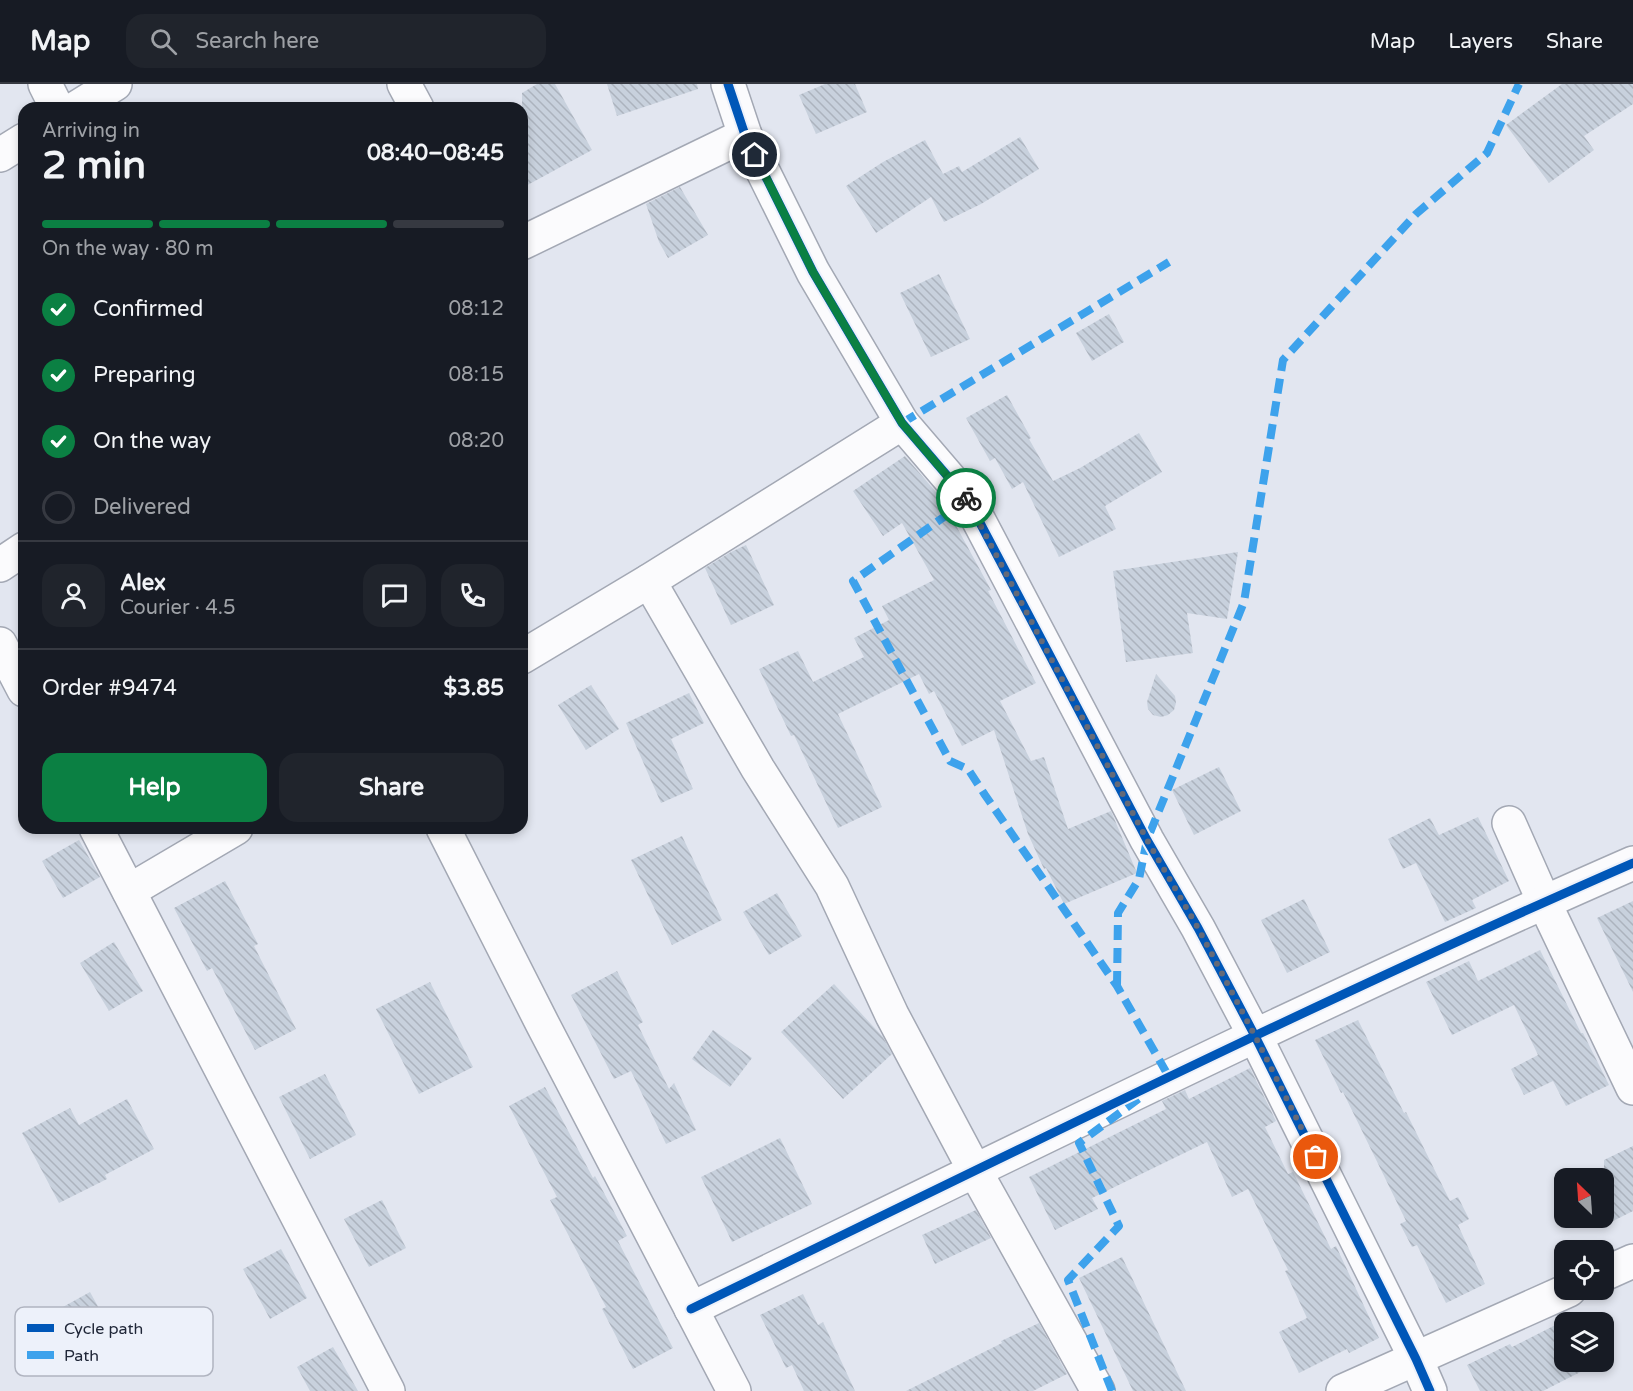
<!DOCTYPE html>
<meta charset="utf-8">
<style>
:root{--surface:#171b24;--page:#20242c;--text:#f1f3f6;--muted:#9ea1a6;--line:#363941;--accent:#0b8043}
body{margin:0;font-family:"Varela Round",sans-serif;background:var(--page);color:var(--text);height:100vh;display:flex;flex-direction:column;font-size:22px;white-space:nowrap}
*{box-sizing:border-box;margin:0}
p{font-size:20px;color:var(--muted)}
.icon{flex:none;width:33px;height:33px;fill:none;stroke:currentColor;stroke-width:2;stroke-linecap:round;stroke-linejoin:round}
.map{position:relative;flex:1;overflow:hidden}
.panel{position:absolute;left:18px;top:18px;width:510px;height:732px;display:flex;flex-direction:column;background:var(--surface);border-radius:18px;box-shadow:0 3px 9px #0003}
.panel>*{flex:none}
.needle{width:39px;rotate:335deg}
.buttons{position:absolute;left:1554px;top:1084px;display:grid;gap:12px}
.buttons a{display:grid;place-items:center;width:60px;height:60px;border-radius:12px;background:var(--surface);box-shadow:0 3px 9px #0003;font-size:30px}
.pin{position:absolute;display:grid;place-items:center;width:51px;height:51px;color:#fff;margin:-26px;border:3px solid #fff;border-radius:50%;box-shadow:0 2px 6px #0007}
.courier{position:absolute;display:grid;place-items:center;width:60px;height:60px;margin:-30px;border:4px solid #0b8043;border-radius:50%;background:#fff;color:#222;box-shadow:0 2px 8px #0007}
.summary em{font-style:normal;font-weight:700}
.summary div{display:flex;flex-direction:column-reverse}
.summary{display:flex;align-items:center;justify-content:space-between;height:102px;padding:0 24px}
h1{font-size:39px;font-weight:700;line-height:45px}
.bar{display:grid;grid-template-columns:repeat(4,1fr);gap:9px 6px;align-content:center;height:72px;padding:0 24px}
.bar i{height:8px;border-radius:4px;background:var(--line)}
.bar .selected{background:var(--accent)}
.bar p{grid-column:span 4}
.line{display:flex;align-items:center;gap:15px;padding:0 24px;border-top:2px solid var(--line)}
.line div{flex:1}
.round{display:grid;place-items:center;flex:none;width:63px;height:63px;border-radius:18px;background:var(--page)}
ol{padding:0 24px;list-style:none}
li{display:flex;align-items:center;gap:18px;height:66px}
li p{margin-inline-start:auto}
li .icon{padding:6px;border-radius:50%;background:var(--accent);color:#fff;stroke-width:4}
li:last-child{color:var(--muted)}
li i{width:33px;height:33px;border:3px solid var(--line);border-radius:50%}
.action{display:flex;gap:12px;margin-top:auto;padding:12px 24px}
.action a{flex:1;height:69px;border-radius:18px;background:var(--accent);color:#fff;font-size:24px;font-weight:700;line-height:69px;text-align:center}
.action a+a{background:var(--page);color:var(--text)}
header{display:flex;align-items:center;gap:36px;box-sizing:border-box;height:84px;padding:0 30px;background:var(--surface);border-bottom:2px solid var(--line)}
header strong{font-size:28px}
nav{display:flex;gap:33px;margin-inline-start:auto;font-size:21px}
.search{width:420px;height:54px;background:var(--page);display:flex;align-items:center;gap:15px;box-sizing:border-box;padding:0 21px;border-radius:18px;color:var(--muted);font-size:22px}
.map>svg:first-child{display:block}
.building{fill:url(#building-back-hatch)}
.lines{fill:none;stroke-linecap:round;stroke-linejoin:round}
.minor-casing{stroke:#a3a8b4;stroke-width:36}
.minor{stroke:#fbfbfd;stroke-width:33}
.quiet{stroke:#3da2ec;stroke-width:8;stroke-dasharray:15 8;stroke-linecap:butt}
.cycleway-casing{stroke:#edf1fa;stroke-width:13}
.cycleway{stroke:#0057b8;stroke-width:9}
.done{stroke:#646a78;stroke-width:6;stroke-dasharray:0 10.8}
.route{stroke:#0b8043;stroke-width:8}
.key{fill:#edf1fa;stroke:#b0b4c0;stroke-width:1.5}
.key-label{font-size:16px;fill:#202738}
</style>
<header>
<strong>Map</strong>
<div class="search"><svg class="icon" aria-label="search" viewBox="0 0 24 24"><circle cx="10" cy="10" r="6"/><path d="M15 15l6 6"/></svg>Search here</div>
<nav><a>Map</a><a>Layers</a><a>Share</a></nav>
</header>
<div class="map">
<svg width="1633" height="1307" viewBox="0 0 1633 1307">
<defs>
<pattern id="building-back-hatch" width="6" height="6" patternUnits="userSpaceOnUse" patternTransform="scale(1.5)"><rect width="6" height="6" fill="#c8d1dd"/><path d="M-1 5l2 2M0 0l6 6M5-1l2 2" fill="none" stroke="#acb3be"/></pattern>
</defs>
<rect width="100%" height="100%" fill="#e2e6f0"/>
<g class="building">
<path d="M537 0H555L592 66 522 104V9Z"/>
<path d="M607 0H697L698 5 617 32Z"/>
<path d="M825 0H855L867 28 816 50 799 11Z"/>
<path d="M1562 0H1633V20L1584 52 1594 66 1549 99 1506 41Z"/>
<path d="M1020 53 1039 85 981 120 944 138 931 113 876 149 846 102 883 78 925 56 943 90 959 82 962 88Z"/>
<path d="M680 103 708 151 668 174 659 158 646 120Z"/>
<path d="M939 190 970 255 931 273 900 209Z"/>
<path d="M1109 230 1124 258 1092 277 1076 249Z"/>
<path d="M1007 311 1031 354 1029 355 1053 397 1080 384 1139 349 1162 388 1105 422 1116 445 1059 473 1023 398 1012 405 995 374 990 377 966 334Z"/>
<path d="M905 372 941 414 991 506 988 507 1036 599 1000 617 1031 677 1044 673 1068 745 1111 727 1137 789 1064 820 1046 784 1044 785 1028 750 994 646 962 662 934 607 929 610 919 590 838 630 882 723 838 744 794 651 791 652 759 585 798 567 813 598 864 573 854 554 889 536 882 522 934 496 902 439 883 452 853 407Z"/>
<path d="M746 461 774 521 731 541 705 484 731 468Z"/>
<path d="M1238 468 1227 535 1187 529 1193 569 1126 578 1113 487Z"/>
<path d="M1156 590 1175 612 1176 619 1174 626 1168 631 1161 633 1153 631 1148 625 1147 618Z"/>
<path d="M591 601 619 645 586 666 558 621Z"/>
<path d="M689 609 704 639 671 655 693 705 661 719 626 639Z"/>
<path d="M1219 683 1241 727 1194 751 1172 706Z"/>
<path d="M1478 733 1509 797 1472 816 1476 824 1445 838 1416 779 1403 785 1388 755 1430 734 1439 751Z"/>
<path d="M682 752 722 836 672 861 631 776Z"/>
<path d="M79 756 100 793 63 814 42 777Z"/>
<path d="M225 797 258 860 254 862 296 945 255 966 212 884 207 887 174 824Z"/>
<path d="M777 809 802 852 769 871 743 828Z"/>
<path d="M1304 815 1330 868 1287 889 1261 836Z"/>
<path d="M1633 817V908L1597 834Z"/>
<path d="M114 858 143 907 109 927 80 879Z"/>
<path d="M1540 866 1581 949H1583L1609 1001 1566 1022 1553 997 1524 1011 1511 985 1538 971 1514 921 1452 951 1426 898 1469 877 1478 897Z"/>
<path d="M617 887 643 938 638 941 669 1005 674 999 696 1046 666 1060 631 987 614 995 571 911Z"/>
<path d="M430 898 473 983 419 1010 376 925Z"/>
<path d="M834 900 883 953 892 970 843 1015 781 948Z"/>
<path d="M1358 936 1404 1029 1406 1028 1450 1117 1458 1113 1469 1135 1458 1141 1485 1200 1446 1219 1417 1161 1412 1163 1400 1140 1406 1137 1343 1008 1341 1009 1315 956Z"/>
<path d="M713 946 752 974 730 1003 692 975Z"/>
<path d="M1250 984 1276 1037 1265 1043 1288 1090 1293 1088 1331 1165 1336 1162 1379 1254 1349 1269 1347 1265 1299 1289 1279 1248 1307 1234 1285 1187 1288 1186 1248 1105 1232 1113 1207 1058 1092 1114 1098 1125 1055 1146 1029 1093 1166 1025 1162 1017 1185 1006 1189 1015Z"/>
<path d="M325 990 356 1051 310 1075 279 1013Z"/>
<path d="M545 1003 593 1094 595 1092 627 1152 618 1157 673 1264 633 1285 602 1225 606 1223 550 1116 557 1113 509 1022Z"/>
<path d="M127 1015 154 1065 105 1091 107 1095 59 1119 22 1049 70 1024 79 1041Z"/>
<path d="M780 1054 812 1120 732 1158 701 1093Z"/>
<path d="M1633 1062V1127L1613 1137 1604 1117V1076Z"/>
<path d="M382 1116 406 1164 369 1183 344 1135Z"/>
<path d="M976 1126 991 1154 935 1180 922 1151Z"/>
<path d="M281 1165 307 1214 270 1235 243 1185Z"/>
<path d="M1122 1173 1186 1307H1133L1079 1194Z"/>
<path d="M90 1208 117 1257 91 1273 76 1246 55 1257 43 1234Z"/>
<path d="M803 1210 818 1241 823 1238 855 1307H804L792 1281 786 1284 760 1231Z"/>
<path d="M1579 1229 1584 1239H1564V1278H1600L1543 1307H1480L1467 1281 1510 1260 1512 1263Z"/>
<path d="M1039 1239 1067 1290 1033 1307H906L1002 1259 1001 1257Z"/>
<path d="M333 1263 358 1307H310L297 1283Z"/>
</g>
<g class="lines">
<g class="minor-casing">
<g id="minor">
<path d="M45 0 57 24"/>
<path d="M404 0 417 24"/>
<path d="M728 0 745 51 813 188 902 339 968 416 1147 756 1198 844 1255 952 1416 1275 1430 1307"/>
<path d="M76 24 115 0"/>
<path d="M0 71 24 56"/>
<path d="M522 159 745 51"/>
<path d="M0 481 24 465"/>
<path d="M649 497 758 685 832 802 892 931 975 1087 1098 1307"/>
<path d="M0 560 24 606"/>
<path d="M522 573 649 497 902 339"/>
<path d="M1509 739 1544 818 1633 1004"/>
<path d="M96 744 388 1307"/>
<path d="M443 744 542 939 734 1307"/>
<path d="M129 807 236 744"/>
<path d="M1604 1190 1633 1177"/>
<path d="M691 1225C1004 1073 1315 918 1633 779"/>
<path d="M1343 1307 1569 1206"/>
</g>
</g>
<use href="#minor" class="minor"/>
<g class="quiet">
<path d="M902 339 1169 178"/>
<path d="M968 416 853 497 950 677 968 685 985 711 1117 902 1169 993 1165 995"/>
<path d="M1117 902 1118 829 1139 795 1147 756 1244 518 1283 276 1416 130 1487 69 1519 0"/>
<path d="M1112 1307 1068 1196 1119 1142 1079 1059 1141 1013"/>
</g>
<g class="cycleway-casing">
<g id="cycleway">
<path d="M728 0 745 51 813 188 902 339 968 416 1147 756 1198 844 1255 952 1416 1275 1430 1307"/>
<path d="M691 1225C1004 1073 1315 918 1633 779"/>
</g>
</g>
<use href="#cycleway" class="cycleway"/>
</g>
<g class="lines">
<path class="done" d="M966 414 1147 756 1198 844 1255 952 1316 1073"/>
<path class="route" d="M755 71 813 188 902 339 966 414"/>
</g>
<rect x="15" y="1223" width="198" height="69" rx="9" class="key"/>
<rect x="27" y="1240" width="27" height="8" fill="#0057b8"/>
<rect x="27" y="1267" width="27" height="8" fill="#3da2ec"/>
<g class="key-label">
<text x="64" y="1250">Cycle path</text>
<text x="64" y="1277">Path</text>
</g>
</svg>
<div class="buttons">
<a><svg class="needle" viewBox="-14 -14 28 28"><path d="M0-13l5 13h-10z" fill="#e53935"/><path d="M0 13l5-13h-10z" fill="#9ea1a6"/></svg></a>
<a><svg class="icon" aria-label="locate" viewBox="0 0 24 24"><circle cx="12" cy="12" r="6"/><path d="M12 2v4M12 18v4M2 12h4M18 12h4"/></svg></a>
<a><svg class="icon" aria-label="layers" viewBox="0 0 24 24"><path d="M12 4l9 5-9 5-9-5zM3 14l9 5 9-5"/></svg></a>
</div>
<div class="pin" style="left:1316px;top:1073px;background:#ea580c"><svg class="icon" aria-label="bag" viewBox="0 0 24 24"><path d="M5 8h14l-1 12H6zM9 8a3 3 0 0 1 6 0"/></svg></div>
<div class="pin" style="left:755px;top:71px;background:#1f2937"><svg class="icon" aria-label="home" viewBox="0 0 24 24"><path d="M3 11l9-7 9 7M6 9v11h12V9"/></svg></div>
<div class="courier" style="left:966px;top:414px"><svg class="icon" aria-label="bike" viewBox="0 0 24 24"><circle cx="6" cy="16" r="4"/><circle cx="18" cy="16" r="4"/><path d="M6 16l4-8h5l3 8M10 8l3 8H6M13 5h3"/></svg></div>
<section class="panel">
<div class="summary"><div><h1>2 min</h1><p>Arriving in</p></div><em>08:40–08:45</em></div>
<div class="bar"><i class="selected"></i><i class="selected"></i><i class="selected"></i><i></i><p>On the way · 80 m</p></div>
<ol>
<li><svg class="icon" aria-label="check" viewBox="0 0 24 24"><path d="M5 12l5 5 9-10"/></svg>Confirmed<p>08:12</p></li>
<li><svg class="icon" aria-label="check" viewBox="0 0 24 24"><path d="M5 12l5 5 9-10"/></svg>Preparing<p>08:15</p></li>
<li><svg class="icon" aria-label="check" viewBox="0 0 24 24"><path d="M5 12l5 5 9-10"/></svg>On the way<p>08:20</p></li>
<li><i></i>Delivered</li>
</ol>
<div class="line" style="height:108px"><a class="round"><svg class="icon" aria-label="person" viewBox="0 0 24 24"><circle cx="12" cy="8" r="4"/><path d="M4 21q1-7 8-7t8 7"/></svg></a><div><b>Alex</b><p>Courier · 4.5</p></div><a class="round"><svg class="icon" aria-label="chat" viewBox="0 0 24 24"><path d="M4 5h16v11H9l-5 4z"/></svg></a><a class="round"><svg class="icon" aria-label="phone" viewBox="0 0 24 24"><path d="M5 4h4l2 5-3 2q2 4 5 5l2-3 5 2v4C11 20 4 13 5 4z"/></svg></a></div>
<div class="line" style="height:78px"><div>Order #9474</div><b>$3.85</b></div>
<div class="action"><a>Help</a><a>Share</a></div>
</section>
</div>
